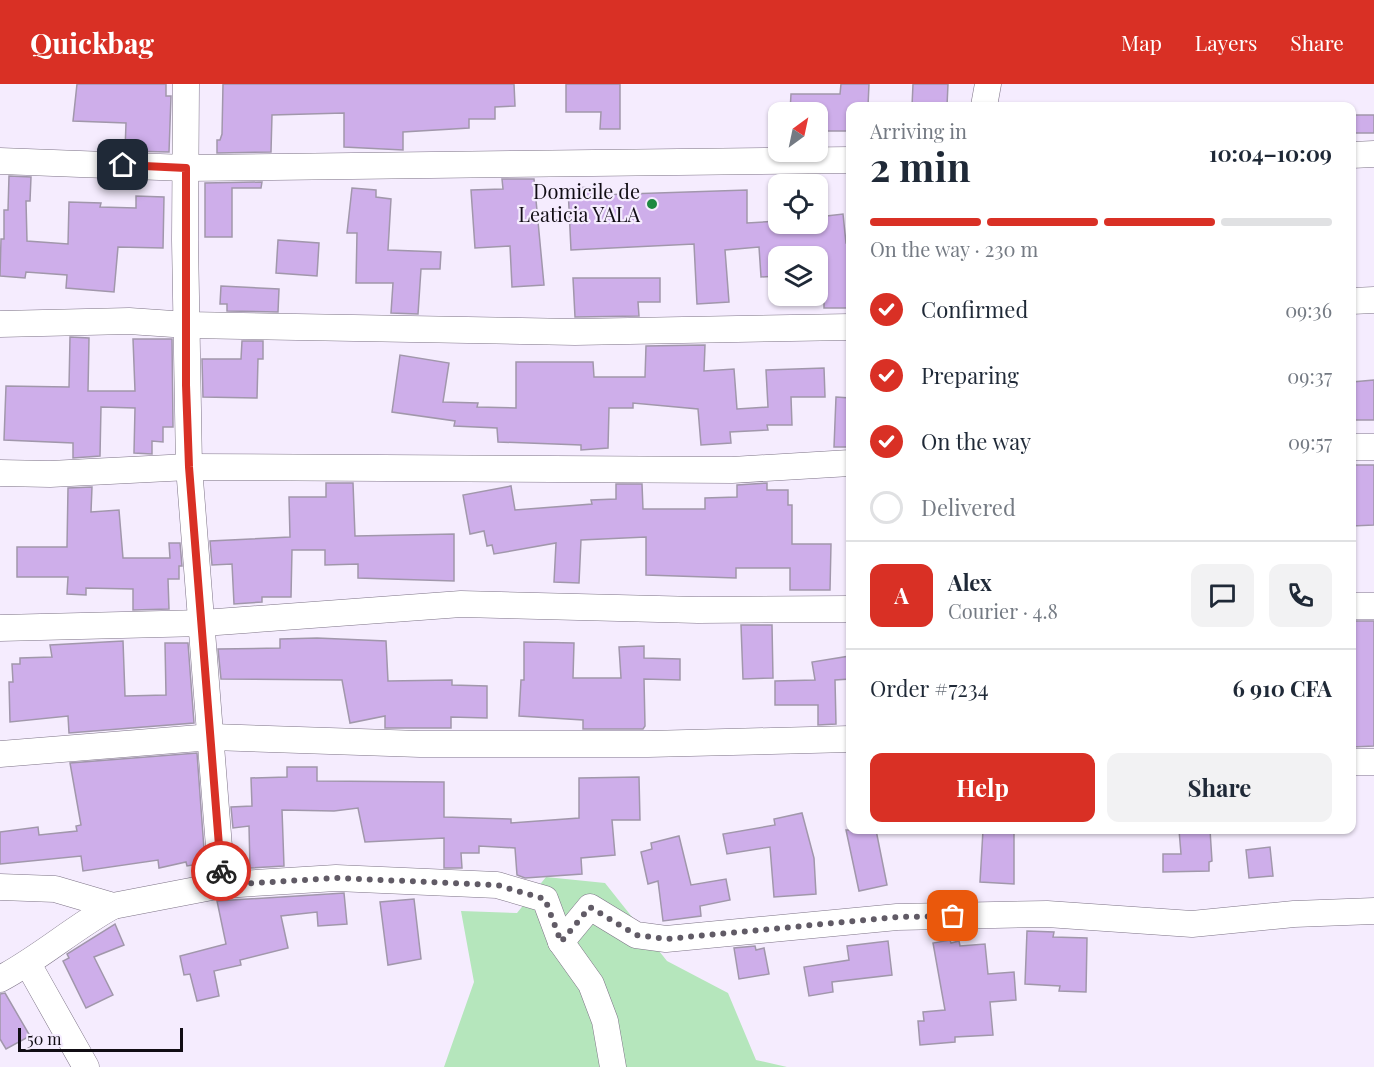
<!DOCTYPE html>
<meta charset="utf-8">
<style>
:root{--surface:#fff;--page:#f2f2f3;--text:#1f2937;--muted:#747a83;--line:#e0e1e3;--accent:#d93025}
body{margin:0;font-family:"Playfair Display",serif;background:var(--page);color:var(--text);height:100vh;display:flex;flex-direction:column;font-size:22px;white-space:nowrap}
*{box-sizing:border-box;margin:0}
p{font-size:20px;color:var(--muted)}
.icon{flex:none;width:33px;height:33px;fill:none;stroke:currentColor;stroke-width:2;stroke-linecap:round;stroke-linejoin:round}
.map{position:relative;flex:1;overflow:hidden}
.details{position:absolute;left:846px;top:18px;width:510px;height:732px;display:flex;flex-direction:column;background:var(--surface);border-radius:12px;box-shadow:0 2px 4px #0004}
.details>*{flex:none}
.needle{width:39px;rotate:33deg}
.buttons{position:absolute;left:768px;top:18px;display:grid;gap:12px}
.buttons a{display:grid;place-items:center;width:60px;height:60px;border-radius:12px;background:var(--surface);box-shadow:0 2px 4px #0004;font-size:30px}
.scale{position:absolute;left:18px;bottom:15px;width:165px;box-sizing:border-box;padding-left:6px;border:3px solid #110d14;border-top:0;font-size:16px;line-height:21px;white-space:nowrap;color:#110d14;-webkit-text-stroke:4px #f5ecfe;paint-order:stroke}
.pin{position:absolute;display:grid;place-items:center;width:51px;height:51px;color:#fff;margin:-26px;border-radius:12px;box-shadow:0 3px 9px #0006}
.courier{position:absolute;display:grid;place-items:center;width:60px;height:60px;margin:-30px;border:4px solid #d93025;border-radius:50%;background:#fff;color:#222;box-shadow:0 2px 8px #0007}
.headline em{font-style:normal;font-weight:700}
.headline div{display:flex;flex-direction:column-reverse}
.headline{display:flex;align-items:center;justify-content:space-between;height:102px;padding:0 24px}
h1{font-size:39px;font-weight:700;line-height:45px}
.bar{display:grid;grid-template-columns:repeat(4,1fr);gap:9px 6px;align-content:center;height:72px;padding:0 24px}
.bar i{height:8px;border-radius:4px;background:var(--line)}
.bar .on{background:var(--accent)}
.bar p{grid-column:span 4}
.line{display:flex;align-items:center;gap:15px;padding:0 24px;border-top:2px solid var(--line)}
.line div{flex:1}
.round{display:grid;place-items:center;flex:none;width:63px;height:63px;border-radius:12px;background:var(--page)}
ol{padding:0 24px;list-style:none}
li{display:flex;align-items:center;gap:18px;height:66px}
li p{margin-inline-start:auto}
li .icon{padding:6px;border-radius:50%;background:var(--accent);color:#fff;stroke-width:4}
li:last-child{color:var(--muted)}
li i{width:33px;height:33px;border:3px solid var(--line);border-radius:50%}
.cta{display:flex;gap:12px;margin-top:auto;padding:12px 24px}
.cta a{flex:1;height:69px;border-radius:12px;background:var(--accent);color:#fff;font-size:24px;font-weight:700;line-height:69px;text-align:center}
.cta a+a{background:var(--page);color:var(--text)}
header{display:flex;align-items:center;gap:36px;box-sizing:border-box;height:84px;padding:0 30px;background:var(--accent);color:#fff}
header strong{font-size:28px}
nav{display:flex;gap:33px;margin-inline-start:auto;font-size:21px}
.map>svg:first-child{display:block}
.green{fill:#b5e6bc}
.building{fill:#ceaeea;stroke:#a197ab;stroke-width:1.5}
.lines{fill:none;stroke-linecap:round;stroke-linejoin:round}
.minor-casing{stroke:#7d7386;stroke-width:27}
.minor{stroke:#fff;stroke-width:26}
.done{stroke:#615b66;stroke-width:6;stroke-dasharray:0 10.8}
.route{stroke:#d93025;stroke-width:8}
.poi-dot{fill:#1e8941;stroke:#f5ecfe;stroke-width:2}
.labels{text-anchor:middle;stroke-width:4.5;stroke-linejoin:round;paint-order:stroke}
.poi-label{font-size:20px;fill:#110d14;stroke:#f5ecfe;text-anchor:end}
</style>
<header>
<strong>Quickbag</strong>
<nav><a>Map</a><a>Layers</a><a>Share</a></nav>
</header>
<div class="map">
<svg width="1374" height="983" viewBox="0 0 1374 983">
<rect width="100%" height="100%" fill="#f5ecfe"/>
<path class="green" d="M546 793 605 799 667 877 728 909 756 976 787 983H444L474 898 461 827 517 829Z"/>
<g class="building">
<path d="M77 0H166V12H171L169 68 125 67 126 39 73 37Z"/>
<path d="M223 0H514L515 22 495 23V35H469V44L403 48V66L344 63V29L272 31 271 68 217 69V56H220L222 50Z"/>
<path d="M566 0H620V45H600L601 28H566Z"/>
<path d="M841 0H869L868 22H850V47H818V28H790L791 10H840Z"/>
<path d="M913 0H948L947 22H912Z"/>
<rect x="1352" y="31" width="22" height="18"/>
<path d="M9 92 31 93 30 117H26L27 157 68 160 69 118 101 119 100 123 136 124V112L164 113 163 164 118 163 114 208 66 204 67 191 26 188 25 194 0 192 1 155H4V126H8Z"/>
<path d="M502 95H534L544 201 512 203 510 162 475 164 471 106 503 105Z"/>
<path d="M262 98 261 104H232V153H205V99Z"/>
<path d="M596 103 597 111 747 106V139L778 137V140H818V133L843 130 846 159H850V224H824V197H818V172H778V192L761 193 759 163 725 166 729 218 697 220 694 160 571 166 568 104Z"/>
<path d="M352 104 376 106V113L391 115 388 166 441 168 440 185H421L418 230 391 229 393 199H356L357 149H347Z"/>
<path d="M278 156 319 159 317 192 276 189Z"/>
<path d="M573 194H660V218H638L639 232 575 233Z"/>
<path d="M221 202 279 205 278 228 227 227V220H220Z"/>
<path d="M70 253 89 254 88 307H135L133 255H172L173 343H163V358L152 357V370L134 369 135 324 101 323 100 372 73 374V359L4 356 6 302 69 303Z"/>
<path d="M242 257H263V275H258L257 314 203 313 202 275H241Z"/>
<path d="M705 261 704 287 734 285 737 325 768 323 766 286 824 284 825 313H791L792 341H767L768 346 730 348 731 359 701 361 698 325 633 319V324H609L608 364 581 366V361L498 358 497 344 454 342 455 337 392 328 400 271 449 279 443 318 478 319 477 323 516 324V278H593L594 293H645L646 262Z"/>
<path d="M1374 296V336H1352V298Z"/>
<path d="M836 313 850 314V363H834Z"/>
<path d="M1352 381H1374V441L1352 442Z"/>
<path d="M326 399H353L355 452 454 450V497L358 494V480L325 481V466H292L291 513H262V518L234 520 232 480 212 481 210 457 290 453 289 413H326Z"/>
<path d="M767 399V406H788V421H792V460H831L830 506H790V484H736V494L646 491V453L581 456 579 499 554 498 556 459 494 470 492 461 487 462 484 447 470 450 463 411 511 402 515 426 592 420 591 416 616 415V400H642L643 425H705V414L737 413V401Z"/>
<path d="M92 403 91 428 119 426 123 474H170L169 459H180L182 482H179V495H168L169 525 133 526V505L86 504V511L67 510 68 493H17V463H67L68 404Z"/>
<path d="M1352 537H1374V662L1352 663Z"/>
<path d="M741 541H772L773 594 743 595Z"/>
<path d="M317 554 386 557 388 597 452 596V601L487 602V634L451 633V644H385V632L350 639 342 596 221 595 218 565 280 564V555Z"/>
<path d="M123 557 125 612 166 611 165 559H188L194 639 69 649 68 632 10 638 9 598H13L12 580H20V574L52 573 50 561Z"/>
<path d="M524 558 574 559 573 594H621L619 563 644 562V574L680 575V596L644 595 645 642 643 645H583V636L519 632 521 596H524Z"/>
<path d="M850 572V595L835 596 836 640 818 641V621H775V597L815 596 812 578Z"/>
<path d="M197 669 205 779 187 782 186 778 159 784 158 776 83 787 81 772 0 780V748L38 743 39 751 77 747 76 742 81 741 70 679Z"/>
<path d="M287 683H317V697L444 698V733L511 735V739L579 734V694L639 693 640 736H612L615 771 581 774 582 790 525 794 517 791 515 764 479 762V769H461L462 784H444V754L365 758 358 724 334 727 282 726 284 782 250 784 249 742 233 744 231 723 252 722 251 694 287 693Z"/>
<path d="M802 729 814 774 816 810 774 813 770 763 727 770 723 750 775 741 774 735Z"/>
<path d="M846 746H876L887 801 859 807Z"/>
<path d="M983 746H1014V800L980 798Z"/>
<path d="M1179 746H1210L1212 777 1209 778V787L1163 788V770H1181Z"/>
<path d="M679 752 691 801 726 795 730 816 700 822 701 832 663 837 658 797 648 800 641 768 652 765 651 759Z"/>
<path d="M1270 763 1273 792 1249 794 1246 766Z"/>
<path d="M344 809 347 840 318 842 317 828 281 832 288 864 240 876 241 881 214 887 219 912 197 917 190 890 184 891 180 872 226 860 217 817Z"/>
<path d="M414 815 421 875 388 881 380 818Z"/>
<path d="M115 840 124 861 94 873 113 911 86 924 63 877 69 874 67 870Z"/>
<path d="M1027 847 1054 848 1053 853 1087 854 1086 908 1059 907 1060 902 1025 900Z"/>
<path d="M950 856 951 859 959 857 960 862 985 860 988 890 1014 888 1016 916 990 918 993 951 955 953V958L920 961 918 937H924L923 928 945 926 933 859Z"/>
<path d="M888 857 892 891 832 898 833 908 809 912 804 883 849 876 847 862Z"/>
<path d="M755 862 756 866 764 864 769 890 739 895 734 864Z"/>
<path d="M5 909 30 952 6 965 0 955V910Z"/>
</g>
<g class="lines">
<g class="minor-casing">
<g id="minor">
<path d="M186 0 185 156 189 383 222 801"/>
<path d="M984 22 988 0"/>
<path d="M1352 71 1374 70"/>
<path d="M0 77 186 84 850 76"/>
<path d="M1352 217 1374 216"/>
<path d="M0 240 129 237 188 241 575 248 850 243"/>
<path d="M1352 363H1374"/>
<path d="M0 389 50 390 189 383 732 386 850 379"/>
<path d="M1352 522H1374"/>
<path d="M0 544 203 539 461 520 698 526 850 525"/>
<path d="M0 670 212 653 420 660H648L850 655"/>
<path d="M1352 678H1374"/>
<path d="M0 803 55 805 113 822 222 801 336 794 497 801 545 815 561 858 591 900 605 937 613 983"/>
<path d="M561 858 590 823 636 851 666 855 897 833 1047 830 1192 840 1294 830 1374 827"/>
<path d="M28 880 86 983"/>
<path d="M0 895C40 874 73 844 113 822"/>
</g>
</g>
<use href="#minor" class="minor"/>
</g>
<g class="lines">
<path class="done" d="M221 787 222 801 336 794 497 801 545 815 561 858 590 823 636 851 666 855 897 833 953 832"/>
<path class="route" d="M123 81 186 84V301L189 383 221 787"/>
</g>
<circle class="poi-dot" cx="652" cy="120" r="6"/>
<g class="labels">
<g class="poi-label">
<text x="640" y="115">Domicile de<tspan x="640" dy="23">Leaticia YALA</tspan></text>
</g>
</g>
</svg>
<div class="buttons">
<a><svg class="needle" viewBox="-14 -14 28 28"><path d="M0-13l5 13h-10z" fill="#e53935"/><path d="M0 13l5-13h-10z" fill="#747a83"/></svg></a>
<a><svg class="icon" aria-label="locate" viewBox="0 0 24 24"><circle cx="12" cy="12" r="6"/><path d="M12 2v4M12 18v4M2 12h4M18 12h4"/></svg></a>
<a><svg class="icon" aria-label="layers" viewBox="0 0 24 24"><path d="M12 4l9 5-9 5-9-5zM3 14l9 5 9-5"/></svg></a>
</div>
<div class="scale">50 m</div>
<div class="pin" style="left:953px;top:832px;background:#ea580c"><svg class="icon" aria-label="bag" viewBox="0 0 24 24"><path d="M5 8h14l-1 12H6zM9 8a3 3 0 0 1 6 0"/></svg></div>
<div class="pin" style="left:123px;top:81px;background:#1f2937"><svg class="icon" aria-label="home" viewBox="0 0 24 24"><path d="M3 11l9-7 9 7M6 9v11h12V9"/></svg></div>
<div class="courier" style="left:221px;top:787px"><svg class="icon" aria-label="bike" viewBox="0 0 24 24"><circle cx="6" cy="16" r="4"/><circle cx="18" cy="16" r="4"/><path d="M6 16l4-8h5l3 8M10 8l3 8H6M13 5h3"/></svg></div>
<section class="details">
<div class="headline"><div><h1>2 min</h1><p>Arriving in</p></div><em>10:04–10:09</em></div>
<div class="bar"><i class="on"></i><i class="on"></i><i class="on"></i><i></i><p>On the way · 230 m</p></div>
<ol>
<li><svg class="icon" aria-label="check" viewBox="0 0 24 24"><path d="M5 12l5 5 9-10"/></svg>Confirmed<p>09:36</p></li>
<li><svg class="icon" aria-label="check" viewBox="0 0 24 24"><path d="M5 12l5 5 9-10"/></svg>Preparing<p>09:37</p></li>
<li><svg class="icon" aria-label="check" viewBox="0 0 24 24"><path d="M5 12l5 5 9-10"/></svg>On the way<p>09:57</p></li>
<li><i></i>Delivered</li>
</ol>
<div class="line" style="height:108px"><b class="round" style="background:var(--accent);color:#fff">A</b><div><b>Alex</b><p>Courier · 4.8</p></div><a class="round"><svg class="icon" aria-label="chat" viewBox="0 0 24 24"><path d="M4 5h16v11H9l-5 4z"/></svg></a><a class="round"><svg class="icon" aria-label="phone" viewBox="0 0 24 24"><path d="M5 4h4l2 5-3 2q2 4 5 5l2-3 5 2v4C11 20 4 13 5 4z"/></svg></a></div>
<div class="line" style="height:78px"><div>Order #7234</div><b>6 910 CFA</b></div>
<div class="cta"><a>Help</a><a>Share</a></div>
</section>
</div>
